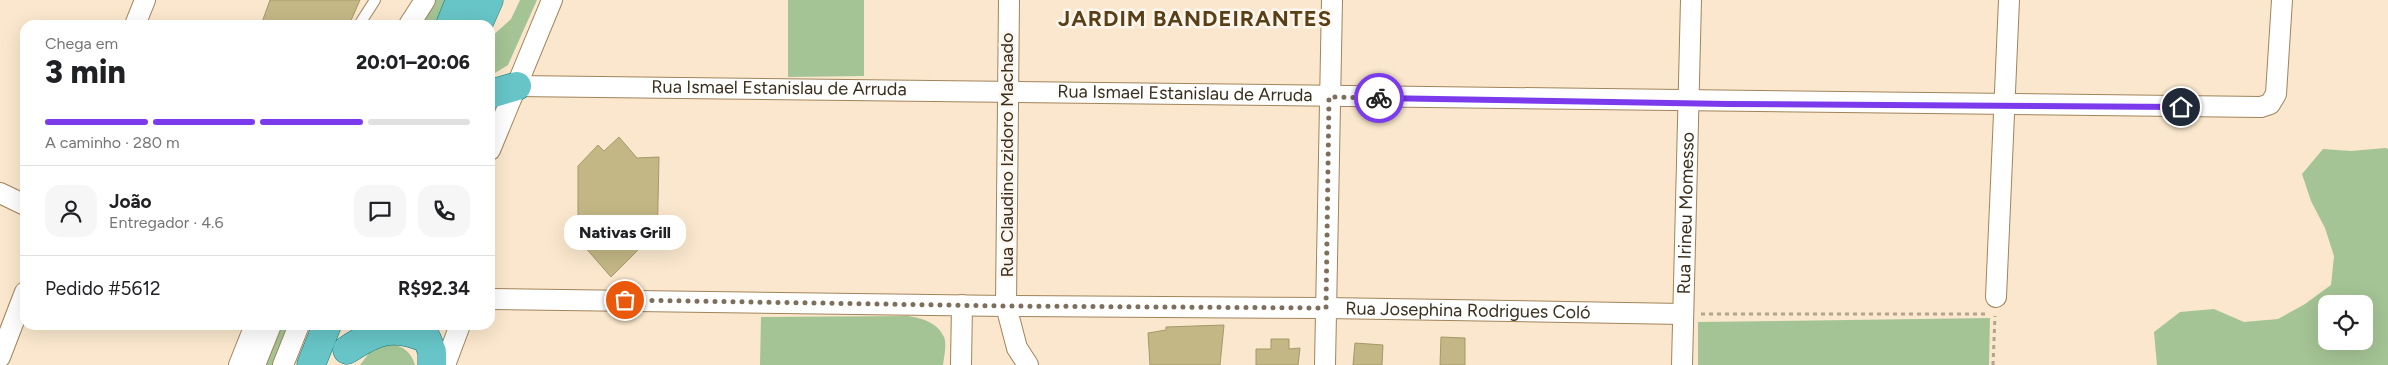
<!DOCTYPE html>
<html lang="pt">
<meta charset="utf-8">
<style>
:root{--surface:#fff;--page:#f6f6f6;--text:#202124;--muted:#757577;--line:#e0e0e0;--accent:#7c3aed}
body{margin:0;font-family:Figtree,sans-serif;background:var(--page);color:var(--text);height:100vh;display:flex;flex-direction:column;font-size:19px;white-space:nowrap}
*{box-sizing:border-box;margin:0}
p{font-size:16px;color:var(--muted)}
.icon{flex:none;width:28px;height:28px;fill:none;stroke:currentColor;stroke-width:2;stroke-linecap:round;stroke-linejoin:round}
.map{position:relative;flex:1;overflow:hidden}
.sheet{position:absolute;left:20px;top:20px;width:475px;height:310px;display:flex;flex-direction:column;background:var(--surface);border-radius:15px;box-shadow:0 5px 20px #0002}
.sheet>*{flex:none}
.controls{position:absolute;left:2318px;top:295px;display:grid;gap:10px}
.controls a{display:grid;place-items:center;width:55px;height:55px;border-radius:10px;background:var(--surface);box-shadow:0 5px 20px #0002;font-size:25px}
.pin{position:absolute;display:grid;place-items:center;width:42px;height:42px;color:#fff;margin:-21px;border:2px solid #fff;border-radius:50%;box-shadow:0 1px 5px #0007}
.courier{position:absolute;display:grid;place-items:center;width:50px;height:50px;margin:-25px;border:4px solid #7c3aed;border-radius:50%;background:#fff;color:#222;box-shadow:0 1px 6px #0007}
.bubble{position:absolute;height:35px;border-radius:15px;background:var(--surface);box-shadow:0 5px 20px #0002;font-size:16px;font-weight:800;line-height:35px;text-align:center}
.summary em{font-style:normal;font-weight:800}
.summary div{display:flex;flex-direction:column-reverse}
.summary{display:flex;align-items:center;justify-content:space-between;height:85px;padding:0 25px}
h1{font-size:32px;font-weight:800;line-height:38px}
.bar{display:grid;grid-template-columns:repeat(4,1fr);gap:8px 5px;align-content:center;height:60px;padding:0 25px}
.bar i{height:6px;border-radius:4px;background:var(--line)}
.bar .current{background:var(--accent)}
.bar p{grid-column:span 4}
.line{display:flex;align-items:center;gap:12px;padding:0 25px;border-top:1px solid var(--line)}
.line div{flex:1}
.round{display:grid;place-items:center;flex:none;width:52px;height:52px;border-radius:15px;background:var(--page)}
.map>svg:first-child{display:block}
.green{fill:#a4c495;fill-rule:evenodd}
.building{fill:#c3b785;stroke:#a59968}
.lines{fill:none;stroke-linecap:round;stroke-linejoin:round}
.service-casing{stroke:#a1845a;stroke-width:12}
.minor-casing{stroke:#a1845a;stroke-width:22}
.primary-casing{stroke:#157773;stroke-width:29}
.path{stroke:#b5a48d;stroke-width:3;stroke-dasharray:4 4;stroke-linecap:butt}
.service{stroke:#fff;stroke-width:10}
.minor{stroke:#fff;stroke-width:20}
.primary{stroke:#67c5c7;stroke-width:28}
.done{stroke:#7d6f5b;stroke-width:5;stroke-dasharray:0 9}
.route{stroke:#7c3aed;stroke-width:6}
.labels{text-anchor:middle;stroke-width:5;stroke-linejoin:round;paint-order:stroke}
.street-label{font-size:18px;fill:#3a2e1d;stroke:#fdf6ee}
.district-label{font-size:22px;font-weight:bold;letter-spacing:1px;fill:#593f15;stroke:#fdf6ee}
</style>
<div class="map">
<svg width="2388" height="365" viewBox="0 0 2388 365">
<rect width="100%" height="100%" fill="#fae7cd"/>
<g class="green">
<path d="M435 0H454L444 25H418Z"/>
<path d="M520 0H537L508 65 490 76V38L511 19Z"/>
<path d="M788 0H864V76L788 77Z"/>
<path d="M2385 148 2388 149V365H2157L2154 332 2180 312 2214 309 2244 322 2278 319 2305 304 2331 285 2334 256 2325 228 2311 201 2302 174 2323 149 2351 151ZM2326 304H2364V341H2326Z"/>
<path d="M908 316C922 318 938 323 944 337 947 344 944 357 943 365H760L761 317Z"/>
<path d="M1990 318 1989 365H1698V322Z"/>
<path d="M276 325H289L273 365H260Z"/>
<path d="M384 342C400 345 410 349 415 365H360L373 348Z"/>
</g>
<g class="building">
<path d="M270 0H360L349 25H261Z"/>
<path d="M619 137 637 158 659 157 657 248H640L611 277 578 239V166L598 145 604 151Z"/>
<path d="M1224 325 1220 365H1150L1148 333 1166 330V327Z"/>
<path d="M1441 337 1465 338V365H1440Z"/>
<path d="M1271 339H1289V349L1300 348 1298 365H1256V349H1271Z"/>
<path d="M1355 343 1383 345 1382 365H1353Z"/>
</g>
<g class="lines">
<g class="service-casing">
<path id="service" d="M359 25 375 0"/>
</g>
<g class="minor-casing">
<g id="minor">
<path d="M1009 0 1006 306 1017 348 1028 365"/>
<path d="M135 25 145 0"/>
<path d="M409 25 425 0"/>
<path id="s1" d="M517 86C1099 88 1679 105 2261 107L2270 104 2276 94 2282 0"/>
<path d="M490 150 552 0"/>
<path d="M0 193 25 205"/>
<path d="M1996 297 2009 0"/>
<path id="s2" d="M490 299 1006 306 1326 308 1683 314"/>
<path d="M0 357 25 292"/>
<path d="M239 365 255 325"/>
<path d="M255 365 271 325"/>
<path d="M283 365 299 325"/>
<path d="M445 365 460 325"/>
<path d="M961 365 962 305"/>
<path d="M1325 365 1332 0"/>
<path id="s3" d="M1682 365 1691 0"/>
</g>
</g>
<g class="primary-casing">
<g id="primary">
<path d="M450 25 460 0"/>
<path d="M478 25 489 0"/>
<path d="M490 94 517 86"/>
<path d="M347 350C377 330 393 324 427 339L432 352V365"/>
<path d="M311 365 327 325"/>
</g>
</g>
<g class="path">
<path d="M1701 314H1987"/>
<path d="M1993 365 1995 316"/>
</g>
<use href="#service" class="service"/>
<use href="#minor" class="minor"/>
<use href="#primary" class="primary"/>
</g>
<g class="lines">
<path class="done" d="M625 300 1006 306 1326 308 1329 97 1379 98"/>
<path class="route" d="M1379 98 1728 104 2181 107"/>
</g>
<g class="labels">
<g class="street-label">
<text dy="6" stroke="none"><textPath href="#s1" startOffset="262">Rua Ismael Estanislau de Arruda</textPath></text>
<text dy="6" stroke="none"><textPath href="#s1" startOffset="668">Rua Ismael Estanislau de Arruda</textPath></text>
<text transform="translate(1007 155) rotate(-90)" y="6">Rua Claudino Izidoro Machado</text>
<text dy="6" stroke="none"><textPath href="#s3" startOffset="152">Rua Irineu Momesso</textPath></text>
<text dy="6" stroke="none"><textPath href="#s2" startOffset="978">Rua Josephina Rodrigues Coló</textPath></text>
</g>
<g class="district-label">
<text x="1195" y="26">JARDIM BANDEIRANTES</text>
</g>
</g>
</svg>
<div class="controls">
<a><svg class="icon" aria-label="locate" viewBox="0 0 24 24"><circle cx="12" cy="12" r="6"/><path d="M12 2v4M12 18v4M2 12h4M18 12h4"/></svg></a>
</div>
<div class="pin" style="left:625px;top:300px;background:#ea580c"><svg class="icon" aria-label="bag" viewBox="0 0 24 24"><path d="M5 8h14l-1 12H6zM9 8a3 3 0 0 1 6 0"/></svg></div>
<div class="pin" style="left:2181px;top:107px;background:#1f2937"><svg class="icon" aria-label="home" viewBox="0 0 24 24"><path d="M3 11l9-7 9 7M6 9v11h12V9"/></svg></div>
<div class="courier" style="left:1379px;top:98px"><svg class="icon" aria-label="bike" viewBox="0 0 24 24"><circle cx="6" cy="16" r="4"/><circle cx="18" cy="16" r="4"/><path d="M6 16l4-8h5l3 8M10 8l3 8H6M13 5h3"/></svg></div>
<div class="bubble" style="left:564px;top:215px;width:122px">Nativas Grill</div>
<section class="sheet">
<div class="summary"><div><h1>3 min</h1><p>Chega em</p></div><em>20:01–20:06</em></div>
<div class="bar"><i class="current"></i><i class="current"></i><i class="current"></i><i></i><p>A caminho · 280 m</p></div>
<div class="line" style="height:90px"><a class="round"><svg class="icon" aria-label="person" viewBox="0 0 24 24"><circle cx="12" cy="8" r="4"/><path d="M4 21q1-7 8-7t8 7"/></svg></a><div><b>João</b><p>Entregador · 4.6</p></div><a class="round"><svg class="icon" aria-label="chat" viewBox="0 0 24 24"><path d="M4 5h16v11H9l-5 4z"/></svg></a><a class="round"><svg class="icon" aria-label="phone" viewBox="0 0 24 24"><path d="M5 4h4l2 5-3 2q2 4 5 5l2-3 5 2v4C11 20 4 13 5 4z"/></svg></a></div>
<div class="line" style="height:65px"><div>Pedido #5612</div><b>R$92.34</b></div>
</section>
</div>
